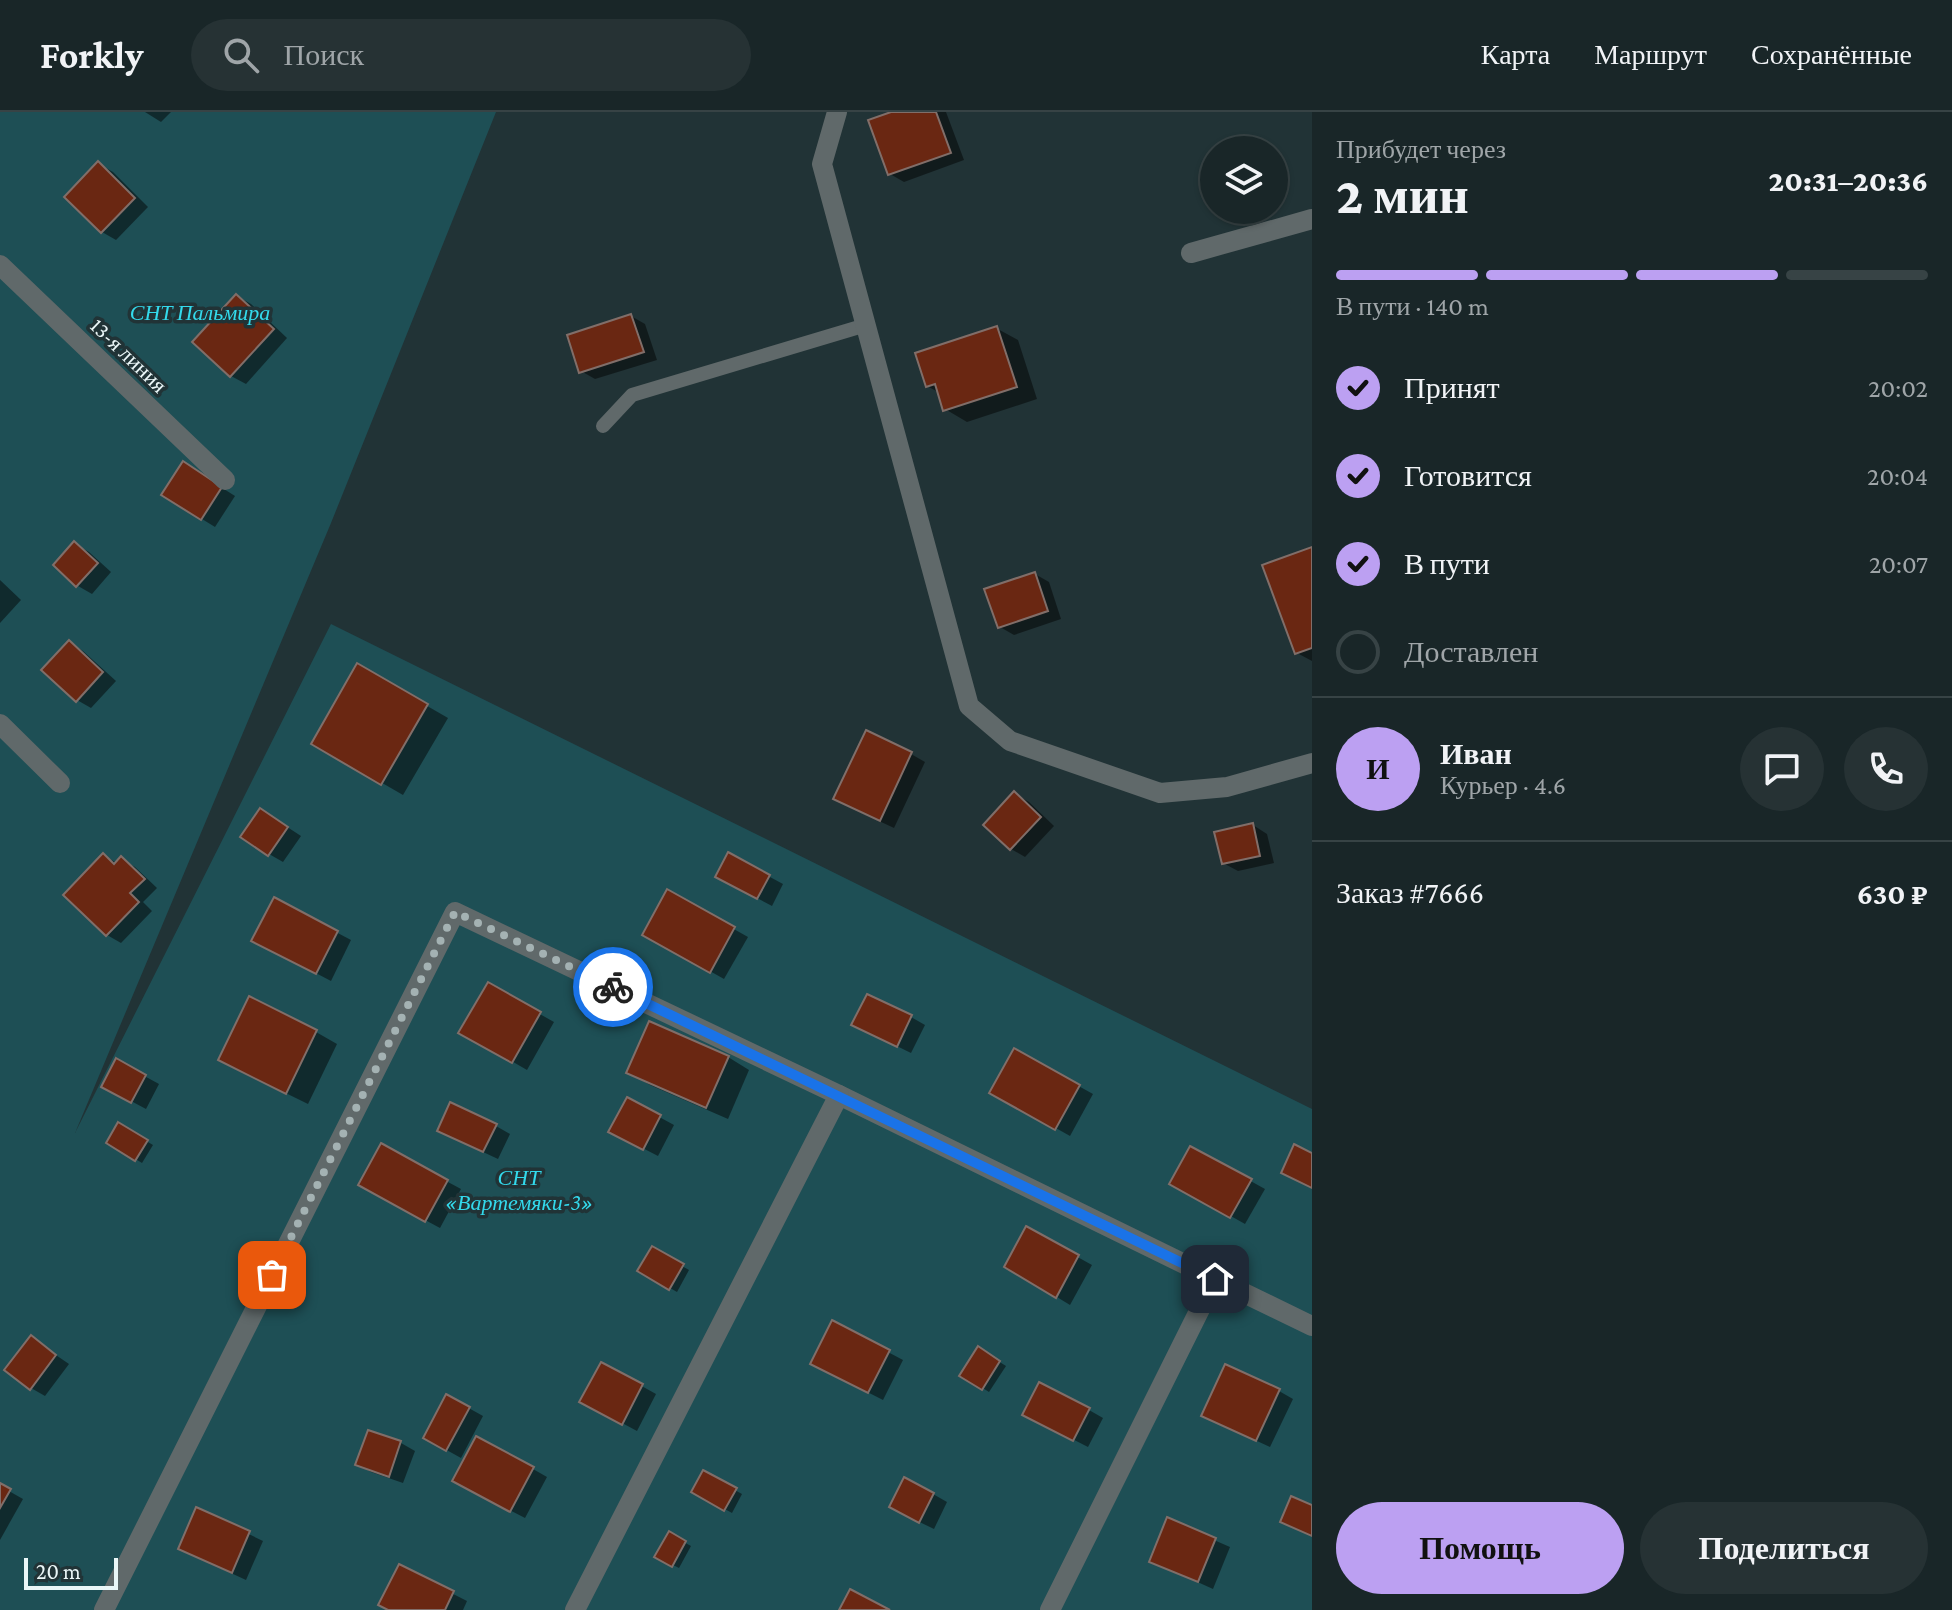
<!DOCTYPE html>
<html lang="ru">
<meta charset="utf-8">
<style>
:root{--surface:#192628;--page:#263234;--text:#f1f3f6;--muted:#9fa5a8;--line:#374345;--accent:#bca0f2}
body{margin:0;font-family:"Crimson Pro",serif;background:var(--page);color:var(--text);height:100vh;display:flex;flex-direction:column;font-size:30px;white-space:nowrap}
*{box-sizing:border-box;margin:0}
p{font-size:26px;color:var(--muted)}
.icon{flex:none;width:44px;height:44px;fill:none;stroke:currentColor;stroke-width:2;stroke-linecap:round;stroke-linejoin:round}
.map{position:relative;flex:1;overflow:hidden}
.side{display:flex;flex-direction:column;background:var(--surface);width:640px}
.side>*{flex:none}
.fabs{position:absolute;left:1200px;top:24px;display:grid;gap:16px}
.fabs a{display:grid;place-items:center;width:88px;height:88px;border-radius:50%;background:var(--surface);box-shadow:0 2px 6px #0004,0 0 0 2px var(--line);font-size:40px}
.scale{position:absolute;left:24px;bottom:20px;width:94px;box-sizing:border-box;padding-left:8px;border:4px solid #eaf6f7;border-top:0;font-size:22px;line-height:28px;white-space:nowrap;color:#eaf6f7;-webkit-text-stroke:6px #213336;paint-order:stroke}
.pin{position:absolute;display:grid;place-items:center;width:68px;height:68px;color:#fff;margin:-34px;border-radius:16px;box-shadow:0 4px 12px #0006}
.courier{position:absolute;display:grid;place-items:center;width:80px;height:80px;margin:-40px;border:6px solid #1a73e8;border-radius:50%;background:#fff;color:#222;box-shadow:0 2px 10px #0007}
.head em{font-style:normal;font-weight:800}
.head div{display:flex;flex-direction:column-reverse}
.head{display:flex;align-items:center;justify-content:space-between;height:136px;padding:0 24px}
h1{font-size:52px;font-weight:800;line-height:60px}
.bar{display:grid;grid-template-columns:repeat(4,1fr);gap:12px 8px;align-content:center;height:96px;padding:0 24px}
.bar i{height:10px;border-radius:6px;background:var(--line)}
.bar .current{background:var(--accent)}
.bar p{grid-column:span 4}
.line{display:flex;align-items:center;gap:20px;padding:0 24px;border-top:2px solid var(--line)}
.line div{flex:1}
.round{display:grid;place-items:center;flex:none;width:84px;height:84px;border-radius:42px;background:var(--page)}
ol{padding:0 24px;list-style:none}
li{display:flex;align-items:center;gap:24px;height:88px}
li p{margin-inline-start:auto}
li .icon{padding:8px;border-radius:50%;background:var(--accent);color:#111;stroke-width:4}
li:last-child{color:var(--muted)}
li i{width:44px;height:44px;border:4px solid var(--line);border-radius:50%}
.primary-button{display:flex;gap:16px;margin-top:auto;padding:16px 24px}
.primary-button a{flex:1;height:92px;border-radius:48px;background:var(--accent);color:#111;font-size:32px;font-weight:800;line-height:92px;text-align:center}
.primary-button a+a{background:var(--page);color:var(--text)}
header{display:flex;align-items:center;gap:48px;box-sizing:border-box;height:112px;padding:0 40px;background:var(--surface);border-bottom:2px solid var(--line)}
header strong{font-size:38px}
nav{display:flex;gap:44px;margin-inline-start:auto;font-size:28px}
.search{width:560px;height:72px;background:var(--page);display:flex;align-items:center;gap:20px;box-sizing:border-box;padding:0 28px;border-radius:44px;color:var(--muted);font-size:30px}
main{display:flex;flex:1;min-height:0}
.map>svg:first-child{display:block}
.green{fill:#1e4f55}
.shadow{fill:#0007}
.building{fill:#6a2712;stroke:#816e69;stroke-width:2}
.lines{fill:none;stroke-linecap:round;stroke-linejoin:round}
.lane{stroke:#60696a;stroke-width:14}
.street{stroke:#60696a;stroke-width:20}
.done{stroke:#a4b2b3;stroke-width:8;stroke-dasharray:0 14.4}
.route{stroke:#1a73e8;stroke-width:10}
.labels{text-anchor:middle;stroke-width:7;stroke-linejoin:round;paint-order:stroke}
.park-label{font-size:22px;font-style:italic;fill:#33daec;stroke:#213336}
.street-label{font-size:22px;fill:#eaf6f7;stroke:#213336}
</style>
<header>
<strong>Forkly</strong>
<div class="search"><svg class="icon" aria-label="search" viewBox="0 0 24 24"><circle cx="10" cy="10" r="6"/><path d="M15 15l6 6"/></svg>Поиск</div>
<nav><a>Карта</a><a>Маршрут</a><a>Сохранённые</a></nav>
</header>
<main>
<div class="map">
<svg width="1312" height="1498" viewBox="0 0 1312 1498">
<rect width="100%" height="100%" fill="#213336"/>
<path class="green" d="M0 0H496L331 411 75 1021 331 512 1312 997V1498H0Z"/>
<g class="shadow">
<path d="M145 0H171L161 10Z"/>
<path d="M897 0H946L964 48 904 70 890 62Z"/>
<path d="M99 52 113 60 148 95 116 128 102 120Z"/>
<path d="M237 184 251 192 287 226 246 272 231 264 195 230Z"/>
<path d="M631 204 645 212 657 248 595 267 581 259Z"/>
<path d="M996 216 1018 228 1037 287 967 310 945 297 940 281 927 274Z"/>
<path d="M197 360 235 384 215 415 202 407Z"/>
<path d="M75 432 89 440 111 460 92 482 78 474 56 453Z"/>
<path d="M1312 437V549L1297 541Z"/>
<path d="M1035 462 1049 470 1061 507 1014 523 1000 515Z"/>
<path d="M0 468 21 488 0 511Z"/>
<path d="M69 530 83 539 116 569 91 596 77 588Z"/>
<path d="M358 554 448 606 403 683 313 631Z"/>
<path d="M911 642 925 650 894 716 849 695Z"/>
<path d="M1015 682 1029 690 1054 714 1025 745 1011 737Z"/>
<path d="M275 707 301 724 283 750 269 742Z"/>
<path d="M1253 713 1267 722 1274 751 1238 759 1223 751Z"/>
<path d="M729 743 783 772 772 794 731 772Z"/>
<path d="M104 744 117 751 121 747 135 755 157 776 143 790 152 799 121 831 107 823Z"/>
<path d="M668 780 748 825 724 867 644 822Z"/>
<path d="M275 788 351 828 331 869 268 836Z"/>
<path d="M488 873 554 910 527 958 461 920Z"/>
<path d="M911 905 925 913 911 941 868 920Z"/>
<path d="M316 920 337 932 308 992 241 959Z"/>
<path d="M1015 939 1093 982 1070 1024 992 980Z"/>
<path d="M728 945 749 958 728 1007 650 973 628 960Z"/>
<path d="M117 949 159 972 146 997 103 974Z"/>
<path d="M628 988 674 1013 658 1044 625 1027Z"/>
<path d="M119 1013 153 1033 142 1051 108 1030Z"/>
<path d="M496 1014 510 1022 498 1047 453 1026Z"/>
<path d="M381 1034 461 1077 440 1116 360 1073Z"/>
<path d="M1191 1036 1265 1077 1245 1112 1172 1071Z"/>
<path d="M1027 1117 1092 1153 1070 1193 1006 1154Z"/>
<path d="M652 1137 689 1158 677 1180 640 1159Z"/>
<path d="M833 1211 903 1248 883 1288 826 1259Z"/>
<path d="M31 1226 69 1252 45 1284 31 1276Z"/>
<path d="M979 1237 1006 1254 989 1280 962 1263Z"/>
<path d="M602 1252 656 1282 637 1319 596 1297Z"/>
<path d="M1279 1279 1293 1287 1270 1335 1218 1311Z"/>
<path d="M447 1284 483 1304 461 1346 425 1326Z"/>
<path d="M1089 1298 1103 1306 1088 1335 1039 1310Z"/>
<path d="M369 1320 401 1331 415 1339 403 1371 371 1360 357 1352Z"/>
<path d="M533 1357 547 1365 525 1406 468 1377Z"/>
<path d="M704 1361 742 1382 732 1401 694 1380Z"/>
<path d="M0 1374 23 1387 0 1428Z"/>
<path d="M933 1382 947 1390 934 1417 905 1403Z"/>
<path d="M197 1397 263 1429 246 1468 194 1444Z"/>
<path d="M1168 1408 1230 1435 1213 1477 1151 1449Z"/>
<path d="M669 1422 691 1434 679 1456 657 1445Z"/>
<path d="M400 1455 467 1489 463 1498H390Z"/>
</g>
<g class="building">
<path d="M891 0H936L951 41 888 63 868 8Z"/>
<path d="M98 49 135 86 101 121 64 85Z"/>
<path d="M236 182 274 217 230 265 192 230Z"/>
<path d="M631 202 644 240 579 261 567 223Z"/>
<path d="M997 214 1017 275 943 299 935 272 926 275 915 241Z"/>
<path d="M183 349 222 375 201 408 161 383Z"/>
<path d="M74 429 98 451 76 475 53 453Z"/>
<path d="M1312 435V536L1295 542 1262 453Z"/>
<path d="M1035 460 1048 499 998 516 984 477Z"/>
<path d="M69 528 103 560 76 590 41 558Z"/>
<path d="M357 551 428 592 381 673 311 632Z"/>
<path d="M866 618 912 640 880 709 833 687Z"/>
<path d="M1014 679 1041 705 1010 738 983 713Z"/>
<path d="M260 696 288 715 268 744 240 725Z"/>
<path d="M1253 711 1260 744 1222 752 1214 720Z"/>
<path d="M728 740 770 763 757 787 715 765Z"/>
<path d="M103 741 114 752 121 744 145 767 130 781 139 790 106 824 63 783Z"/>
<path d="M667 777 735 815 710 861 642 823Z"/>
<path d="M274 785 338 819 316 862 251 829Z"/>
<path d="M488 870 541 900 512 951 458 921Z"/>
<path d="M867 882 912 903 897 935 851 913Z"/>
<path d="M249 884 317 918 286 982 218 948Z"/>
<path d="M649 909 729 944 706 996 626 961Z"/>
<path d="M1014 936 1080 973 1055 1018 989 981Z"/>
<path d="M116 946 146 963 131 991 101 975Z"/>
<path d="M627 985 661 1003 643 1038 608 1020Z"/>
<path d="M450 990 497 1012 483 1040 437 1019Z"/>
<path d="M118 1010 148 1028 135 1049 106 1031Z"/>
<path d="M381 1031 448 1068 425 1110 358 1073Z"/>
<path d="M1294 1032 1312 1041V1076L1281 1061Z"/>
<path d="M1190 1034 1252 1067 1230 1106 1169 1072Z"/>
<path d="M1026 1114 1079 1143 1056 1186 1004 1155Z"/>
<path d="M652 1134 684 1152 669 1178 637 1159Z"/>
<path d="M832 1208 890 1238 868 1281 810 1252Z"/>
<path d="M31 1223 56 1243 30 1278 4 1258Z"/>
<path d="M978 1234 1000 1249 982 1278 959 1264Z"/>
<path d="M601 1250 643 1272 622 1313 579 1290Z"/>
<path d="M1225 1252 1280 1277 1256 1329 1201 1304Z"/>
<path d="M1039 1270 1090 1296 1073 1329 1022 1303Z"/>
<path d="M446 1282 470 1295 446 1339 423 1326Z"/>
<path d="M368 1318 401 1329 389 1365 355 1353Z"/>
<path d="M476 1324 534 1355 510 1400 452 1369Z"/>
<path d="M703 1358 737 1376 724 1399 691 1380Z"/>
<path d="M904 1365 934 1381 919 1411 889 1395Z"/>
<path d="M0 1371 11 1377 0 1396Z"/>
<path d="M1291 1384 1312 1393V1424L1280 1410Z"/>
<path d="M196 1395 250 1419 232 1461 178 1437Z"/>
<path d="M1167 1405 1216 1426 1198 1470 1149 1450Z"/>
<path d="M669 1419 686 1429 672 1455 654 1445Z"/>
<path d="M399 1452 454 1479 445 1498H388L378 1493Z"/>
<path d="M850 1477 890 1498H839Z"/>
</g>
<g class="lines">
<path class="lane" d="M603 314 632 283 866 213"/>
<g class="street">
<path d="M837 0 822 52 969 594 1010 629 1160 681 1227 675 1312 651"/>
<path d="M1191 141 1312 107"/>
<path d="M0 153 225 368"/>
<path d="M0 612 60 671"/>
<path d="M839 983 1215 1167"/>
<path d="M104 1498 455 800 839 983 575 1498"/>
<path d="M1050 1498 1215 1167 1312 1214"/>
</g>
</g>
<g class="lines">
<path class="done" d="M272 1163 455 800 613 875"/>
<path class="route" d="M613 875 1215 1167"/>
</g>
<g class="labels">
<g class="park-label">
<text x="200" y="208">СНТ Пальмира</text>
<text x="519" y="1073">СНТ<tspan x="519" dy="25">«Вартемяки-3»</tspan></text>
</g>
<g class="street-label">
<text transform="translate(129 243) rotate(44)" y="8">13-я линия</text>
</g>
</g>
</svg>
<div class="fabs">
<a><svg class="icon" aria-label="layers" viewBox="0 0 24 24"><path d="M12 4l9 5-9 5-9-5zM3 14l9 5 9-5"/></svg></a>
</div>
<div class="scale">20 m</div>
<div class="pin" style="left:272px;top:1163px;background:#ea580c"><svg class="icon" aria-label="bag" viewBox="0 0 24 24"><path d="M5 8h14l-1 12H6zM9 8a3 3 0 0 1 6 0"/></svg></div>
<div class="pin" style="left:1215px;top:1167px;background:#1f2937"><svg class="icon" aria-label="home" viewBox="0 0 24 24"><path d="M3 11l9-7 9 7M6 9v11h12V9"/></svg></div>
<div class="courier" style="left:613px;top:875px"><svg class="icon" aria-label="bike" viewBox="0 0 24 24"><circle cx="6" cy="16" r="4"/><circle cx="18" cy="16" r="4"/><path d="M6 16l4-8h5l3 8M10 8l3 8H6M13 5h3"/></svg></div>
</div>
<section class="side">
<div class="head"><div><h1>2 мин</h1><p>Прибудет через</p></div><em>20:31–20:36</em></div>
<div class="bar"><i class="current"></i><i class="current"></i><i class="current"></i><i></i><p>В пути · 140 m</p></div>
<ol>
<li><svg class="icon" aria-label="check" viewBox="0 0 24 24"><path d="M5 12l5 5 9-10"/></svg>Принят<p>20:02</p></li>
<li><svg class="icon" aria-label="check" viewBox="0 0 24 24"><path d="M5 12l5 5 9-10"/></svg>Готовится<p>20:04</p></li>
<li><svg class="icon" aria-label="check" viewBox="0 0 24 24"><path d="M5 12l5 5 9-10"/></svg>В пути<p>20:07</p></li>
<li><i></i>Доставлен</li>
</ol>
<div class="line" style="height:144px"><b class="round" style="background:var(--accent);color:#111">И</b><div><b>Иван</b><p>Курьер · 4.6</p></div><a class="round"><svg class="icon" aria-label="chat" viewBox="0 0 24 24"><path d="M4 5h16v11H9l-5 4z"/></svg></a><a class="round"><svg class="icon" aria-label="phone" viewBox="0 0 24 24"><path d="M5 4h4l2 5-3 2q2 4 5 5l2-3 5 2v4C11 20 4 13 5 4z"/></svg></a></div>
<div class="line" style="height:104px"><div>Заказ #7666</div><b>630 ₽</b></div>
<div class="primary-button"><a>Помощь</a><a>Поделиться</a></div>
</section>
</main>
